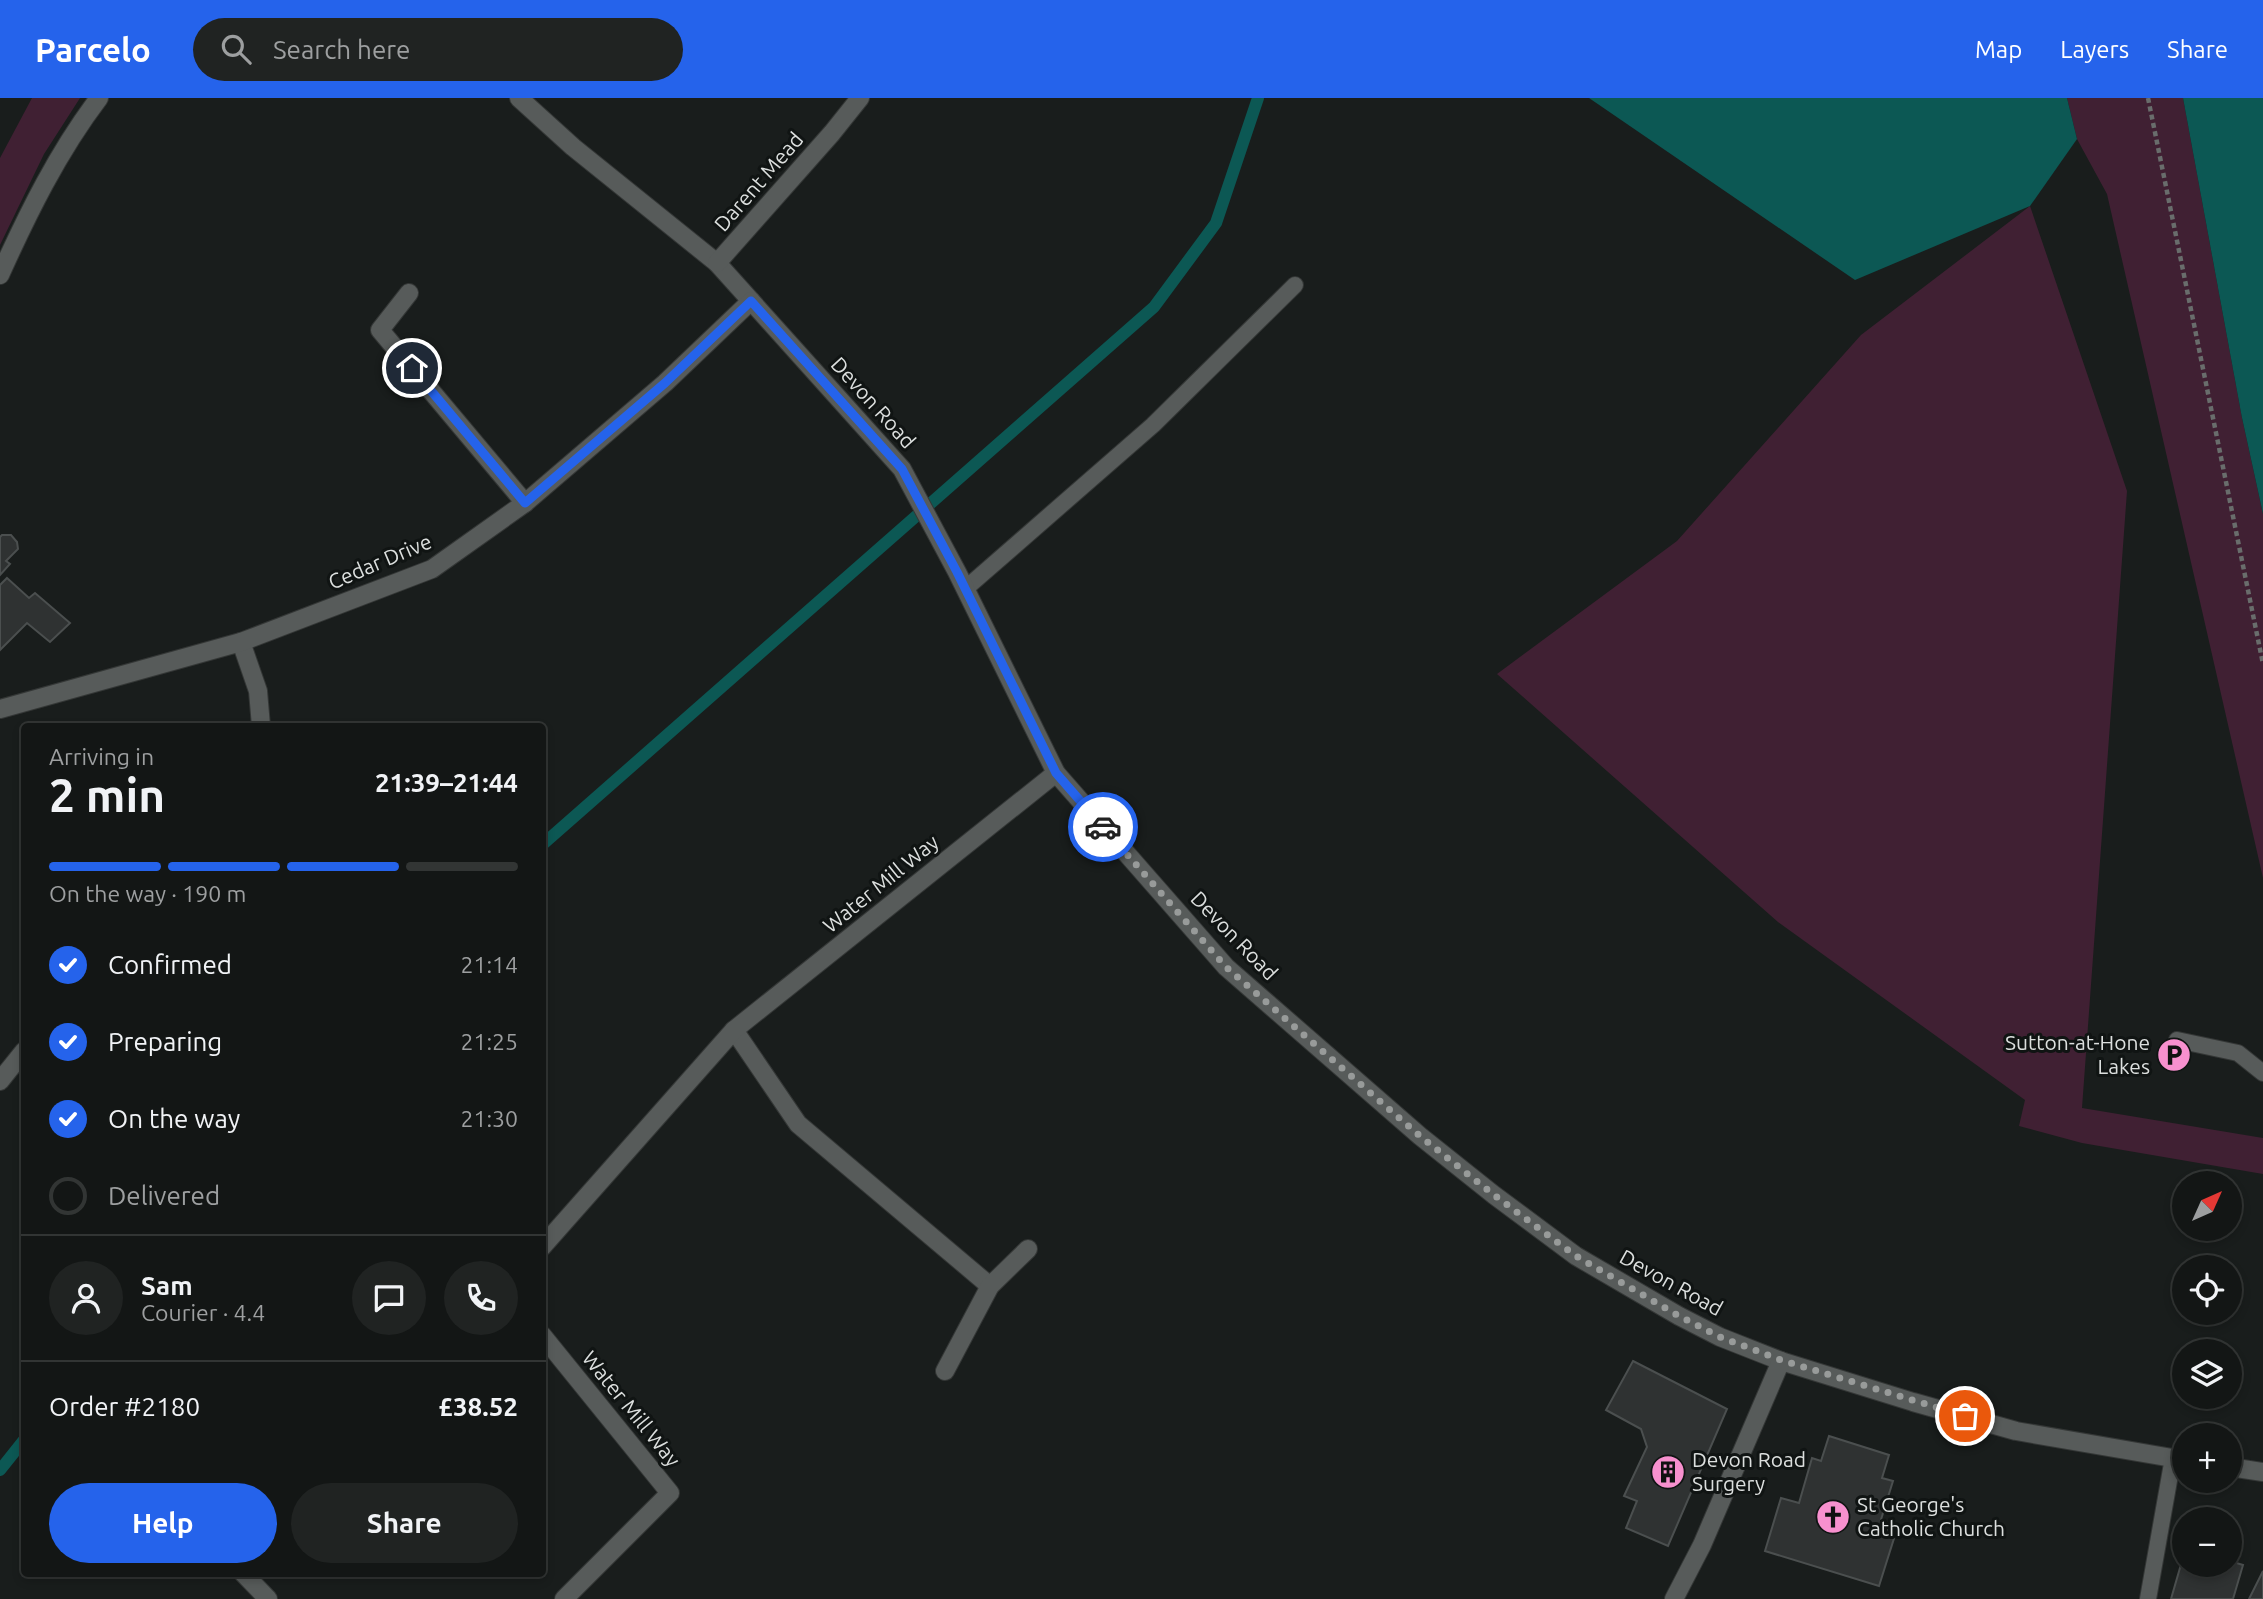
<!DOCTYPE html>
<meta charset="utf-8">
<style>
:root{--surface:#131615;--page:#202322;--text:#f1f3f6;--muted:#9d9fa0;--line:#323534;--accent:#2563eb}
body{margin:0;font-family:Ubuntu,sans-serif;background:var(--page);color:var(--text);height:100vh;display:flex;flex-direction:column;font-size:26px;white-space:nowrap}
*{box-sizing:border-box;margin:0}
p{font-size:23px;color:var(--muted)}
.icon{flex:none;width:38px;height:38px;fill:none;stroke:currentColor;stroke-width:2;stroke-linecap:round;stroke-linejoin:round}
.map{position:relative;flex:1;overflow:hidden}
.panel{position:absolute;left:21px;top:625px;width:525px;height:854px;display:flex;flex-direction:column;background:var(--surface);border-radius:7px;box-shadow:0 4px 10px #0003,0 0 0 2px var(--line)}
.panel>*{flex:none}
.needle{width:46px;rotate:45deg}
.fabs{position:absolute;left:2172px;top:1073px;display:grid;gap:14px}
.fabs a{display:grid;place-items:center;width:70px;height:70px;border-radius:50%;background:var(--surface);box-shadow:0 4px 10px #0003,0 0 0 2px var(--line);font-size:35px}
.pin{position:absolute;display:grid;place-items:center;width:60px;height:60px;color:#fff;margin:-30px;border:4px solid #fff;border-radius:50%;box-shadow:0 2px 7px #0007}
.courier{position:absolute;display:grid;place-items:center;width:70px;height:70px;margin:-35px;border:5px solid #2563eb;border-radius:50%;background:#fff;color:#222;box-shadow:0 2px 9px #0007}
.head em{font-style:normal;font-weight:700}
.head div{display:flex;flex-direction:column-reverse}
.head{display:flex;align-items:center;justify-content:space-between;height:119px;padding:0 28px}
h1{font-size:46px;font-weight:700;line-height:52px}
.bar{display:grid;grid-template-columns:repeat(4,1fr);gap:10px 7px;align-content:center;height:84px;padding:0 28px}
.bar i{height:9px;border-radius:5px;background:var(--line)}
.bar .active{background:var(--accent)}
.bar p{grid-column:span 4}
.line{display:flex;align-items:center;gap:18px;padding:0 28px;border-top:2px solid var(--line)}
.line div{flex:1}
.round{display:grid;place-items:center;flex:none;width:74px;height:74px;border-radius:37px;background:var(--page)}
ol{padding:0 28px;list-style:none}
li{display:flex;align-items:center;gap:21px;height:77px}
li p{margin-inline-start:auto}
li .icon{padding:7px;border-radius:50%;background:var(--accent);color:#fff;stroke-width:4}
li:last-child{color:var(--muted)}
li i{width:38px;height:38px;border:4px solid var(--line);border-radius:50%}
.cta{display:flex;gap:14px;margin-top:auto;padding:14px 28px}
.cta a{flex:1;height:80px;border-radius:42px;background:var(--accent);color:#fff;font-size:28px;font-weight:700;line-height:80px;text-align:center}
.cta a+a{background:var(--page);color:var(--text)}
header{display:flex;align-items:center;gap:42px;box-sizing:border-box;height:98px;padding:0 35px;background:var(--accent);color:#fff}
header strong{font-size:33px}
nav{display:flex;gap:38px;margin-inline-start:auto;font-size:24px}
.search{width:490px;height:63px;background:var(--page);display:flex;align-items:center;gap:18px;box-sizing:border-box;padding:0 24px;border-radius:38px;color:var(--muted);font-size:26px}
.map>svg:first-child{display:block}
.green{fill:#402033}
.water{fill:#0c5854}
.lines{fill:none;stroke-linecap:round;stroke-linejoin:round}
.stream{stroke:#0c5854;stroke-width:12}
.building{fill:#2f3232;stroke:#4b4f4f;stroke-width:2}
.lane-casing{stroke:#343736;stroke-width:18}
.street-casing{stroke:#343736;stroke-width:20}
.path{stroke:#696d6c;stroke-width:4.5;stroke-dasharray:5 3.5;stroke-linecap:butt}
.lane{stroke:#575b5a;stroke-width:16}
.street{stroke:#575b5a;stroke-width:18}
.done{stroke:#989b9a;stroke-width:7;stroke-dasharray:0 12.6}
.route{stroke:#2563eb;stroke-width:9}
.labels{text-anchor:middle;stroke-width:6;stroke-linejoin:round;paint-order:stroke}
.street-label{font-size:21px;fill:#dcdfde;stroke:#101413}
.poi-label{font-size:21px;fill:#dcdfde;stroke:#101413;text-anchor:start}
</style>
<header>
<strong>Parcelo</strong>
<div class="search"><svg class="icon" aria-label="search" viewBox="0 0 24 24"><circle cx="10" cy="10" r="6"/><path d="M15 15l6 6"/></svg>Search here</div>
<nav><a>Map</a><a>Layers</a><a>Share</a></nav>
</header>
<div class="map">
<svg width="2263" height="1501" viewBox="0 0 2263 1501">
<rect width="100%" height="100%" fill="#191d1c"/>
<g class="green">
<path d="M32 0H80L44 56 0 147V60Z"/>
<path d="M2067 0H2183L2242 320 2263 416V780L2107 96 2077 41Z"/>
<path d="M2030 108 2127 393 2082 1010 2263 1040V1076L2082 1045 2019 1028 2025 1002 1778 824 1497 576 1677 443 1861 237Z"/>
</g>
<g class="water">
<path d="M1589 0H2067L2077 41 2030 108 1855 182Z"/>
<path d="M2183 0H2263V416L2242 320Z"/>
</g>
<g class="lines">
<g class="stream">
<path d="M542 747 1154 209 1216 125 1258 0"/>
<path d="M0 1372 24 1342"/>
</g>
</g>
<g class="building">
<path d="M2 437H11L17 444 18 451 6 463 10 466 0 477V439Z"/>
<path d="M7 480 29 500 35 495 70 525 50 544 27 525 0 552V487Z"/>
<path d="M1633 1263 1727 1311 1668 1448 1626 1430 1637 1403 1624 1398 1647 1349 1641 1331 1606 1312Z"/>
<path d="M1829 1338 1889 1357 1882 1380 1893 1383 1879 1428 1896 1434 1879 1488 1765 1453 1781 1400 1799 1405 1812 1360 1821 1363Z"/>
<path d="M2184 1456V1466H2230V1463L2243 1467 2233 1501H2171Z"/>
<path d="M2263 1473V1501H2249Z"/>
</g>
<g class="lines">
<g class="lane-casing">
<g id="lane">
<path d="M965 491 1153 327 1295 187"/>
<path d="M2177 942 2238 955 2263 975"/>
<path d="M2148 1501 2173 1360"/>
</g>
</g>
<g class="street-casing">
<g id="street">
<path d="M519 0 573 49 717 165 902 371 957 474 1056 675 1226 869 1420 1038 1494 1097 1576 1158 1679 1218 1720 1239 1781 1263 1913 1304 2016 1333 2184 1362"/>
<path d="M717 165 832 35 860 0"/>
<path d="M0 177C28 115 58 54 99 0"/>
<path d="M409 195 380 232 525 405"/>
<path d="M241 544 258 593 261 628"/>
<path d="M0 611 241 544 432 471 525 405 665 285 751 203"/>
<path d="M734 932 798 1026 990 1188"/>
<path d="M0 983 24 953"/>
<path d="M542 1149 734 932 1056 675"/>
<path d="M542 1237 670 1395 564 1501"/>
<path d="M945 1273 990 1188 1028 1151"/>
<path d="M2230 1369 2263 1374"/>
<path d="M243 1475 268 1501"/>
<path d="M1674 1501 1702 1447 1781 1263"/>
</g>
</g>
<path class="path" d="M2148 0 2263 566"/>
<use href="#lane" class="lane"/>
<use href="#street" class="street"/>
</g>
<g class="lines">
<path class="done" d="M1103 729 1226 869 1420 1038 1494 1097 1576 1158 1679 1218 1720 1239 1781 1262 1965 1318"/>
<path class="route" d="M412 270 525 405 665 285 751 203 902 371 957 474 1056 675 1103 729"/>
</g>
<defs>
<g id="parking-disc" transform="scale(1.75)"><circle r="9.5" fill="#f790ce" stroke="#101413"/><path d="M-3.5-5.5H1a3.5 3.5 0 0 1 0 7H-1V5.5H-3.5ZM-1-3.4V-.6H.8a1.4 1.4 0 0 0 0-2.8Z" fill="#111"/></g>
<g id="building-disc" transform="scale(1.75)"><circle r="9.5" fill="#f790ce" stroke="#101413"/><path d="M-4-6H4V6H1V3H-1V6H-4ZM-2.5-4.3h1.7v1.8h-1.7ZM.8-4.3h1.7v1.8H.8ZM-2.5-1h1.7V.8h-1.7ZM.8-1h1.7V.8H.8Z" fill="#111"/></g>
<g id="church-disc" transform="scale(1.75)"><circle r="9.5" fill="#f790ce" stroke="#101413"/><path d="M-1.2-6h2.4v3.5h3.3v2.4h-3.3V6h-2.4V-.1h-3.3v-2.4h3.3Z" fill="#111"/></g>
</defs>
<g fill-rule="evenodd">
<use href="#parking-disc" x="2174" y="957"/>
<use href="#building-disc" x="1668" y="1374"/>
<use href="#church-disc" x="1833" y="1419"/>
</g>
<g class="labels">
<g class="street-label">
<text transform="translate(759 84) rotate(-49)" y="7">Darent Mead</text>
<text transform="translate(873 305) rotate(48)" y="7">Devon Road</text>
<text transform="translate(380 464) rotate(-23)" y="7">Cedar Drive</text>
<text transform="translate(881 786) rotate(-39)" y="7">Water Mill Way</text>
<text transform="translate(1234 838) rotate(46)" y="7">Devon Road</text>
<text transform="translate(1671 1185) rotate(29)" y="7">Devon Road</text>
<text transform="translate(631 1311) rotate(51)" y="7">Water Mill Way</text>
</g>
<g class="poi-label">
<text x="2150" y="952" text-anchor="end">Sutton-at-Hone<tspan x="2150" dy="24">Lakes</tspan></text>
<text x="1692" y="1369">Devon Road<tspan x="1692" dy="24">Surgery</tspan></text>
<text x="1857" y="1414">St George's<tspan x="1857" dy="24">Catholic Church</tspan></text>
</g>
</g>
</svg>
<div class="fabs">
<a><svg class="needle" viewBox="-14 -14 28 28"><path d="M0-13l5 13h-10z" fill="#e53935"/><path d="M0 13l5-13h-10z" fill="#9d9fa0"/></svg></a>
<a><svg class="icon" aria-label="locate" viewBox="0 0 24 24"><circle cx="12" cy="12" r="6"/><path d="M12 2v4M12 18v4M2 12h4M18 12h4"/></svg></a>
<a><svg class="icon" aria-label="layers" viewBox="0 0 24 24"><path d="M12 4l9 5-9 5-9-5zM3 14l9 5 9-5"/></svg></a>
<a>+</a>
<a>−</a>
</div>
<div class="pin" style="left:1965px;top:1318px;background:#ea580c"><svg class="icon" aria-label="bag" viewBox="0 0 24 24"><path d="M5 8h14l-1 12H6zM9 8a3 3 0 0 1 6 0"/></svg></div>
<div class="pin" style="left:412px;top:270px;background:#1f2937"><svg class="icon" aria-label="home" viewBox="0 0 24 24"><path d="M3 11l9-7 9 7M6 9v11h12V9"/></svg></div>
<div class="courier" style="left:1103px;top:729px"><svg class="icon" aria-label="car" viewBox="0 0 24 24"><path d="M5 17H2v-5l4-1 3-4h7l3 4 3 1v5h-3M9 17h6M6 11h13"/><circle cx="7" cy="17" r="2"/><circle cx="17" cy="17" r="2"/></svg></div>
<section class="panel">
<div class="head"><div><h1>2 min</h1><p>Arriving in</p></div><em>21:39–21:44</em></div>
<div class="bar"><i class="active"></i><i class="active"></i><i class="active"></i><i></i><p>On the way · 190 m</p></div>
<ol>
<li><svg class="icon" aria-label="check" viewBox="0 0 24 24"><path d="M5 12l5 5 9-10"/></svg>Confirmed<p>21:14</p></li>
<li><svg class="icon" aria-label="check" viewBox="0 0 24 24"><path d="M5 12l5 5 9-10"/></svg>Preparing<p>21:25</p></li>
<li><svg class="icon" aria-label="check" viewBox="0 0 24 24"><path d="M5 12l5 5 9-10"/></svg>On the way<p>21:30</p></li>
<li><i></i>Delivered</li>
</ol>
<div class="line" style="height:126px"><a class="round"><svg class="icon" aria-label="person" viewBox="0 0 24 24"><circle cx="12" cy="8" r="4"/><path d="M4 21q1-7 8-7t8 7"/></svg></a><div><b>Sam</b><p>Courier · 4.4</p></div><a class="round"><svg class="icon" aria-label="chat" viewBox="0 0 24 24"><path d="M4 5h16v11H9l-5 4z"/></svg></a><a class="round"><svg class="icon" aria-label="phone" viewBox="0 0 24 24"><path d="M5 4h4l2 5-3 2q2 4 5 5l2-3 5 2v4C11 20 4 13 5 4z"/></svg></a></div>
<div class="line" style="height:91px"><div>Order #2180</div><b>£38.52</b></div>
<div class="cta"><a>Help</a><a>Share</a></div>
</section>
</div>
